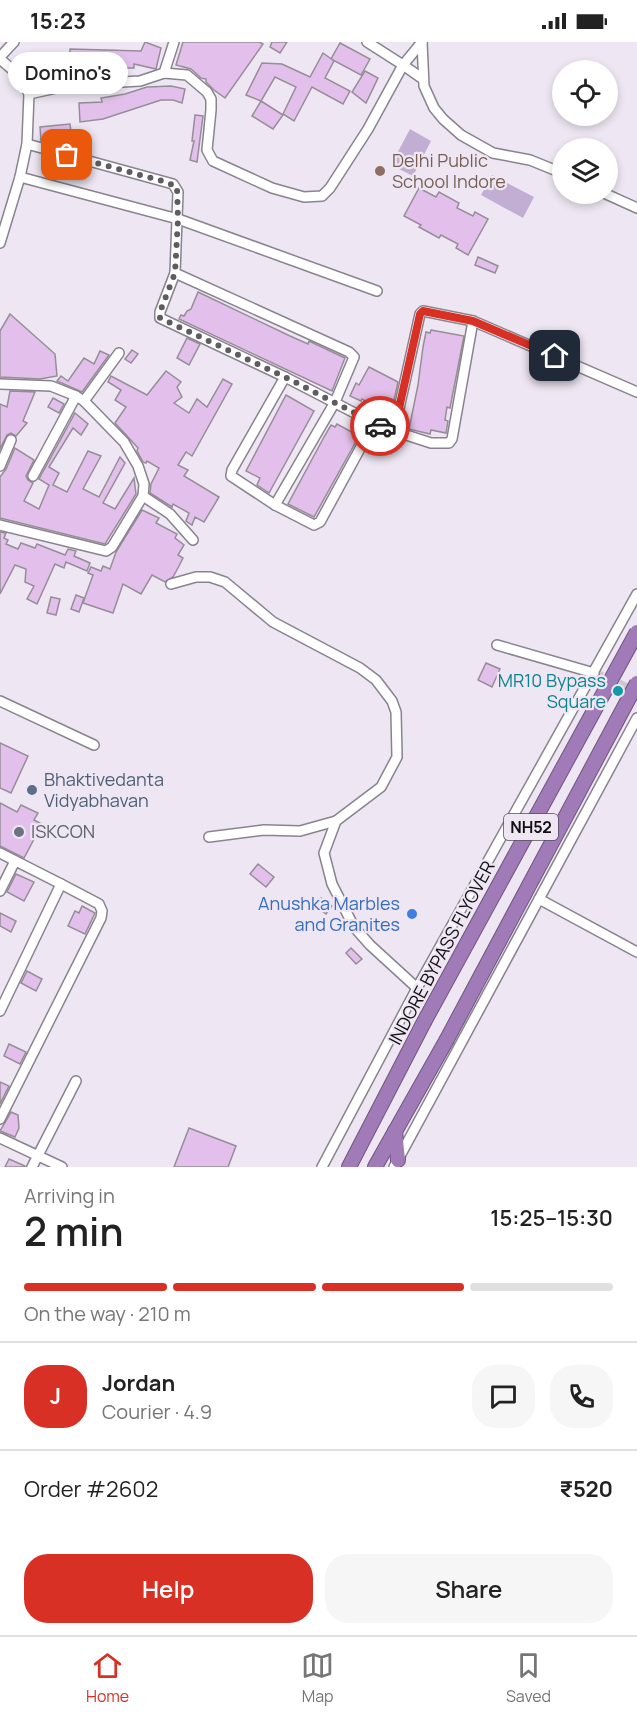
<!DOCTYPE html>
<meta charset="utf-8">
<style>
:root{--surface:#fff;--page:#f6f6f6;--text:#222;--muted:#767676;--line:#e0e0e0;--accent:#d93025}
body{margin:0;font-family:Manrope,sans-serif;background:var(--page);color:var(--text);height:100vh;display:flex;flex-direction:column;font-size:22px;white-space:nowrap}
*{box-sizing:border-box;margin:0}
p{font-size:20px;color:var(--muted)}
.icon{flex:none;width:33px;height:33px;fill:none;stroke:currentColor;stroke-width:2;stroke-linecap:round;stroke-linejoin:round}
.map{position:relative;height:1125px;overflow:hidden}
.drawer{display:flex;flex-direction:column;background:var(--surface);flex:1}
.drawer>*{flex:none}
.buttons{position:absolute;left:552px;top:18px;display:grid;gap:12px}
.buttons a{display:grid;place-items:center;width:66px;height:66px;border-radius:50%;background:var(--surface);box-shadow:0 3px 9px #0003;font-size:30px}
.pin{position:absolute;display:grid;place-items:center;width:51px;height:51px;color:#fff;margin:-26px;border-radius:12px;box-shadow:0 3px 9px #0006}
.courier{position:absolute;display:grid;place-items:center;width:60px;height:60px;margin:-30px;border:4px solid #d93025;border-radius:50%;background:#fff;color:#222;box-shadow:0 2px 8px #0007}
.bubble{position:absolute;height:42px;border-radius:21px;background:var(--surface);box-shadow:0 3px 9px #0003;font-size:20px;font-weight:600;line-height:42px;text-align:center}
.head em{font-style:normal;font-weight:600}
.head div{display:flex;flex-direction:column-reverse}
.head{display:flex;align-items:center;justify-content:space-between;height:102px;padding:0 24px}
h1{font-size:39px;font-weight:600;line-height:45px}
.bar{display:grid;grid-template-columns:repeat(4,1fr);gap:9px 6px;align-content:center;height:72px;padding:0 24px}
.bar i{height:8px;border-radius:4px;background:var(--line)}
.bar .active{background:var(--accent)}
.bar p{grid-column:span 4}
.line{display:flex;align-items:center;gap:15px;padding:0 24px;border-top:2px solid var(--line)}
.line div{flex:1}
.round{display:grid;place-items:center;flex:none;width:63px;height:63px;border-radius:24px;background:var(--page)}
.action{display:flex;gap:12px;margin-top:auto;padding:12px 24px}
.action a{flex:1;height:69px;border-radius:24px;background:var(--accent);color:#fff;font-size:24px;font-weight:600;line-height:69px;text-align:center}
.action a+a{background:var(--page);color:var(--text)}
.status{display:flex;justify-content:space-between;align-items:center;height:42px;padding:0 30px;background:var(--surface);direction:ltr}
.status svg{height:16px;fill:currentColor}
.menu{display:flex;justify-content:space-around;align-items:center;height:84px;border-top:2px solid var(--line);background:var(--surface);font-size:16px;color:var(--muted)}
.menu a{display:grid;justify-items:center;gap:3px}
.menu .active{color:var(--accent)}
.map>svg:first-child{display:block}
.green{fill:#c3aed3}
.building{fill:#e3c0eb;stroke:#958d97;stroke-width:1.5}
.lines{fill:none;stroke-linecap:round;stroke-linejoin:round}
.minor-tunnel{stroke:#cdc7d1;stroke-width:9;stroke-dasharray:9 4.5;stroke-linecap:butt}
.minor-casing{stroke:#89838e;stroke-width:12}
.highway-casing{stroke:#6e557e;stroke-width:16}
.minor{stroke:#fff;stroke-width:9}
.highway{stroke:#a07bb8;stroke-width:14}
.highway-bridge-casing{stroke:#6e557e;stroke-width:16;stroke-linecap:butt}
.highway-bridge{stroke:#a07bb8;stroke-width:14}
.done{stroke:#5e5b61;stroke-width:6;stroke-dasharray:0 10.8}
.route{stroke:#d93025;stroke-width:8}
.education-dot{fill:#8d6e63;stroke:#eee7f3;stroke-width:2}
.culture-dot{fill:#0f9aa8;stroke:#eee7f3;stroke-width:2}
.service-dot{fill:#5c6f8a;stroke:#eee7f3;stroke-width:2}
.worship-dot{fill:#6b7280;stroke:#eee7f3;stroke-width:2}
.shop-dot{fill:#3f7fe0;stroke:#eee7f3;stroke-width:2}
.labels{text-anchor:middle;stroke-width:4.5;stroke-linejoin:round;paint-order:stroke}
.shield{fill:#eee7f3;stroke:#535056;stroke-width:1.5}
.shield-label{font-size:16px;font-weight:bold;fill:#110f13}
.education-label{font-size:18px;fill:#785e54;stroke:#eee7f3;text-anchor:start}
.culture-label{font-size:18px;fill:#0d838f;stroke:#eee7f3;text-anchor:end}
.service-label{font-size:18px;fill:#4e5e75;stroke:#eee7f3;text-anchor:start}
.worship-label{font-size:18px;fill:#5b616d;stroke:#eee7f3;text-anchor:start}
.shop-label{font-size:18px;fill:#366cbe;stroke:#eee7f3;text-anchor:end}
.street-label{font-size:18px;fill:#110f13;stroke:#eee7f3}
</style>
<div class="status"><b>15:23</b><svg viewBox="0 0 49 12"><path d="M0 12V9h3v3zM5 12V6h3v6zM10 12V3h3v9zM15 12V0h3v12zM26 1h20v11H26zM47 4h2v5h-2z"/></svg></div>
<div class="map">
<svg width="637" height="1125" viewBox="0 0 637 1125">
<rect width="100%" height="100%" fill="#eee7f3"/>
<g class="green">
<path d="M410 87 431 99 413 134 391 123Z"/>
<path d="M492 133 534 155 523 176 481 153Z"/>
</g>
<g class="building">
<path d="M145 0 161 6 156 27 134 22V26H124L70 24V7L141 9Z"/>
<path d="M183 0H259L263 2 225 56 214 48 206 40V37L201 36 191 27 176 23Z"/>
<path d="M272 0H287L280 11 270 5Z"/>
<path d="M340 1 370 17 361 33 331 17Z"/>
<path d="M323 11 334 19 325 36 350 49 343 62 312 45 294 79 283 72 296 45 275 35 261 59 246 53 262 21 282 22 310 35Z"/>
<path d="M365 29 378 36 366 61 352 50Z"/>
<path d="M171 44 185 47 182 61 173 58H161L103 77 80 80 79 61 102 60 101 56 125 52 147 45Z"/>
<path d="M261 59 283 73 273 87 252 74Z"/>
<path d="M195 73 203 74 197 120 190 118 194 99H192Z"/>
<path d="M70 82 72 97 41 99 40 85Z"/>
<path d="M419 146 436 155 439 150 459 161 457 166 473 174 475 170 488 177 468 213 456 206 458 202 441 193 439 196 419 185 421 183 404 174Z"/>
<path d="M478 215 498 224 495 231 475 223Z"/>
<path d="M198 250 290 294 308 302 309 299 345 316 332 349 179 277 181 273 184 274 187 269 191 267Z"/>
<path d="M10 272 55 312 57 334 40 337 0 335V289Z"/>
<path d="M431 288 464 294 450 366 447 365 445 378 448 379 446 391 431 388 430 392 409 387 418 343 423 305 426 290 430 291Z"/>
<path d="M187 296 200 302 189 323 177 316Z"/>
<path d="M132 308 138 312 131 321 125 317Z"/>
<path d="M100 309 109 313 82 350 57 339 61 334 68 339 84 316 94 322Z"/>
<path d="M369 325 398 340 391 372 362 357 361 359 350 354 356 341 359 343Z"/>
<path d="M166 329 181 340 177 345 182 355 174 361 189 371 197 357 207 365 223 337 232 342 192 414 186 410 178 423 188 428 184 434 219 455 204 480 195 475 192 483 186 479 189 471 173 462 172 465 150 451 151 442 159 426 147 419 146 421 143 420 137 409 138 406 115 381 126 365 115 358 121 348 108 340 111 334 147 353Z"/>
<path d="M10 349 35 350 23 379 27 381 16 394 11 391 7 393 0 407V362L7 365Z"/>
<path d="M286 353 314 369 269 451 257 443 260 436 246 429Z"/>
<path d="M53 356 64 362 59 371 48 365Z"/>
<path d="M75 371 88 382 81 393 73 386 49 425 59 431 53 443 67 450 88 409 101 414 83 447 99 455 120 415 125 421 103 461 115 467 134 436 136 452 105 502 0 476V435L6 427 15 406 34 418 26 434 28 438 33 441 24 459 39 467 49 443 39 437Z"/>
<path d="M337 382 359 394 314 475 288 462 324 395 331 383 335 385Z"/>
<path d="M142 468 159 476 156 481 177 492 175 496 184 503 178 513 183 516 179 524 173 535 165 540 152 533 141 552 123 542 113 571 83 561 93 533 88 531 91 525 101 529 103 524 110 527 116 510Z"/>
<path d="M0 490 6 491 4 496 8 498 6 502 18 507 21 501 35 506 37 502 65 513 68 507 76 509 74 514 90 521 87 529 66 520 64 526 55 522 37 562 27 557 34 544 25 540 26 527 15 523 0 552Z"/>
<path d="M76 553 84 556 79 570 71 567Z"/>
<path d="M51 555 60 557 56 573 47 571Z"/>
<path d="M486 621 500 627 492 645 478 638Z"/>
<path d="M0 701 28 714 11 751 0 746Z"/>
<path d="M0 761 17 770 21 763 38 771 34 778 42 782 24 816 0 804Z"/>
<path d="M258 822 274 835 266 845 250 832Z"/>
<path d="M16 832 34 840 24 859 7 850Z"/>
<path d="M321 856 332 864 326 872 315 864Z"/>
<path d="M82 864 95 871 85 892 68 884 75 869 79 871Z"/>
<path d="M0 871 16 879 11 890 0 884Z"/>
<path d="M351 906 362 917 356 922 346 911Z"/>
<path d="M27 929 42 937 36 949 21 941Z"/>
<path d="M9 1002 26 1010 20 1022 4 1014Z"/>
<path d="M0 1040 9 1044 0 1062Z"/>
<path d="M11 1070 18 1073 19 1086 15 1095 0 1089Z"/>
<path d="M189 1086 236 1104 228 1125H174Z"/>
<path d="M9 1117 25 1124V1125H5Z"/>
</g>
<g class="lines">
<path class="minor-tunnel" d="M594 631 637 650"/>
<g class="minor-casing">
<g id="minor">
<path d="M422 0 424 44 434 66 443 77 461 93 493 111 530 118 562 131"/>
<path d="M422 0 403 23 423 37"/>
<path d="M0 15 14 0"/>
<path d="M0 17 21 35 29 52 27 102 20 135 0 201"/>
<path d="M164 31 174 0"/>
<path d="M29 52 70 43 140 39 164 31 187 33 207 50 211 57V68L207 108 213 119 272 146 304 155 322 154 330 146 368 87 403 23 367 0"/>
<path d="M27 102 173 142 178 150 175 231 160 270V276L285 335 374 381"/>
<path d="M20 135 178 177 377 249"/>
<path d="M606 152 637 166"/>
<path d="M175 231 349 310 354 315 335 360 275 463"/>
<path d="M285 335 232 428 231 434 275 463 314 483 320 480 374 381 394 389 420 272 423 269 473 279 637 350"/>
<path d="M0 342 51 344 76 354 84 359 124 400 138 424 144 442 143 454 112 505 106 509 0 483"/>
<path d="M84 359 119 311"/>
<path d="M394 389 431 401H449L452 397 473 279"/>
<path d="M0 424 11 398"/>
<path d="M33 434 76 354"/>
<path d="M143 454 170 472 193 498"/>
<path d="M171 542 196 535H210L225 540 273 580 360 626 376 638 392 659 396 670 397 715 381 745 336 779 324 811 332 842 354 885 370 903 417 946"/>
<path d="M497 603 594 631"/>
<path d="M0 659 94 703"/>
<path d="M209 795 264 788 300 789 336 779"/>
<path d="M0 811 61 842 0 969"/>
<path d="M0 849 15 819"/>
<path d="M539 857 637 910"/>
<path d="M0 1077 101 876 102 869 99 862 61 842"/>
<path d="M0 1096 62 1125"/>
<path d="M32 1125 76 1039"/>
<path d="M322 1125 417 946 637 552"/>
<path d="M394 1125 637 676"/>
</g>
</g>
<g class="highway-casing">
<g id="highway">
<path d="M395 1089 398 1118"/>
<path d="M349 1125 424 980"/>
<path d="M375 1125 446 999"/>
</g>
</g>
<use href="#minor" class="minor"/>
<use href="#highway" class="highway"/>
<g class="highway-bridge-casing">
<g id="highway-bridge">
<path d="M424 980 637 590"/>
<path d="M446 999 637 641"/>
</g>
</g>
<use href="#highway-bridge" class="highway-bridge"/>
</g>
<g class="lines">
<path class="done" d="M67 113 166 140 177 145 178 177 175 231 160 270V276L285 335 380 384"/>
<path class="route" d="M380 384 394 389 420 272 423 269 473 279 555 314"/>
</g>
<circle class="education-dot" cx="380" cy="129" r="6"/>
<circle class="culture-dot" cx="618" cy="649" r="6"/>
<circle class="service-dot" cx="32" cy="748" r="6"/>
<circle class="worship-dot" cx="19" cy="790" r="6"/>
<circle class="shop-dot" cx="412" cy="872" r="6"/>
<g class="labels">
<rect class="shield" x="504" y="772" width="54" height="26" rx="4.5"/>
<g class="shield-label">
<text x="531" y="791">NH52</text>
</g>
<g class="education-label">
<text x="392" y="125">Delhi Public<tspan x="392" dy="21">School Indore</tspan></text>
</g>
<g class="culture-label">
<text x="606" y="645">MR10 Bypass<tspan x="606" dy="21">Square</tspan></text>
</g>
<g class="service-label">
<text x="44" y="744">Bhaktivedanta<tspan x="44" dy="21">Vidyabhavan</tspan></text>
</g>
<g class="worship-label">
<text x="31" y="796">ISKCON</text>
</g>
<g class="shop-label">
<text x="400" y="868">Anushka Marbles<tspan x="400" dy="21">and Granites</tspan></text>
</g>
<g class="street-label">
<text transform="translate(442 911) rotate(-62)" y="6">INDORE BYPASS FLYOVER</text>
</g>
</g>
</svg>
<div class="buttons">
<a><svg class="icon" aria-label="locate" viewBox="0 0 24 24"><circle cx="12" cy="12" r="6"/><path d="M12 2v4M12 18v4M2 12h4M18 12h4"/></svg></a>
<a><svg class="icon" aria-label="layers" viewBox="0 0 24 24"><path d="M12 4l9 5-9 5-9-5zM3 14l9 5 9-5"/></svg></a>
</div>
<div class="pin" style="left:67px;top:113px;background:#ea580c"><svg class="icon" aria-label="bag" viewBox="0 0 24 24"><path d="M5 8h14l-1 12H6zM9 8a3 3 0 0 1 6 0"/></svg></div>
<div class="pin" style="left:555px;top:314px;background:#1f2937"><svg class="icon" aria-label="home" viewBox="0 0 24 24"><path d="M3 11l9-7 9 7M6 9v11h12V9"/></svg></div>
<div class="courier" style="left:380px;top:384px"><svg class="icon" aria-label="car" viewBox="0 0 24 24"><path d="M5 17H2v-5l4-1 3-4h7l3 4 3 1v5h-3M9 17h6M6 11h13"/><circle cx="7" cy="17" r="2"/><circle cx="17" cy="17" r="2"/></svg></div>
<div class="bubble" style="left:8px;top:10px;width:120px">Domino's</div>
</div>
<section class="drawer">
<div class="head"><div><h1>2 min</h1><p>Arriving in</p></div><em>15:25–15:30</em></div>
<div class="bar"><i class="active"></i><i class="active"></i><i class="active"></i><i></i><p>On the way · 210 m</p></div>
<div class="line" style="height:108px"><b class="round" style="background:var(--accent);color:#fff">J</b><div><b>Jordan</b><p>Courier · 4.9</p></div><a class="round"><svg class="icon" aria-label="chat" viewBox="0 0 24 24"><path d="M4 5h16v11H9l-5 4z"/></svg></a><a class="round"><svg class="icon" aria-label="phone" viewBox="0 0 24 24"><path d="M5 4h4l2 5-3 2q2 4 5 5l2-3 5 2v4C11 20 4 13 5 4z"/></svg></a></div>
<div class="line" style="height:78px"><div>Order #2602</div><b>₹520</b></div>
<div class="action"><a>Help</a><a>Share</a></div>
</section>
<nav class="menu">
<a class="active"><svg class="icon" aria-label="home" viewBox="0 0 24 24"><path d="M3 11l9-7 9 7M6 9v11h12V9"/></svg>Home</a>
<a><svg class="icon" aria-label="map" viewBox="0 0 24 24"><path d="M3 6l6-2 6 2 6-2v14l-6 2-6-2-6 2zM9 4v14M15 6v14"/></svg>Map</a>
<a><svg class="icon" aria-label="saved" viewBox="0 0 24 24"><path d="M7 4h10v16l-5-4-5 4z"/></svg>Saved</a>
</nav>
